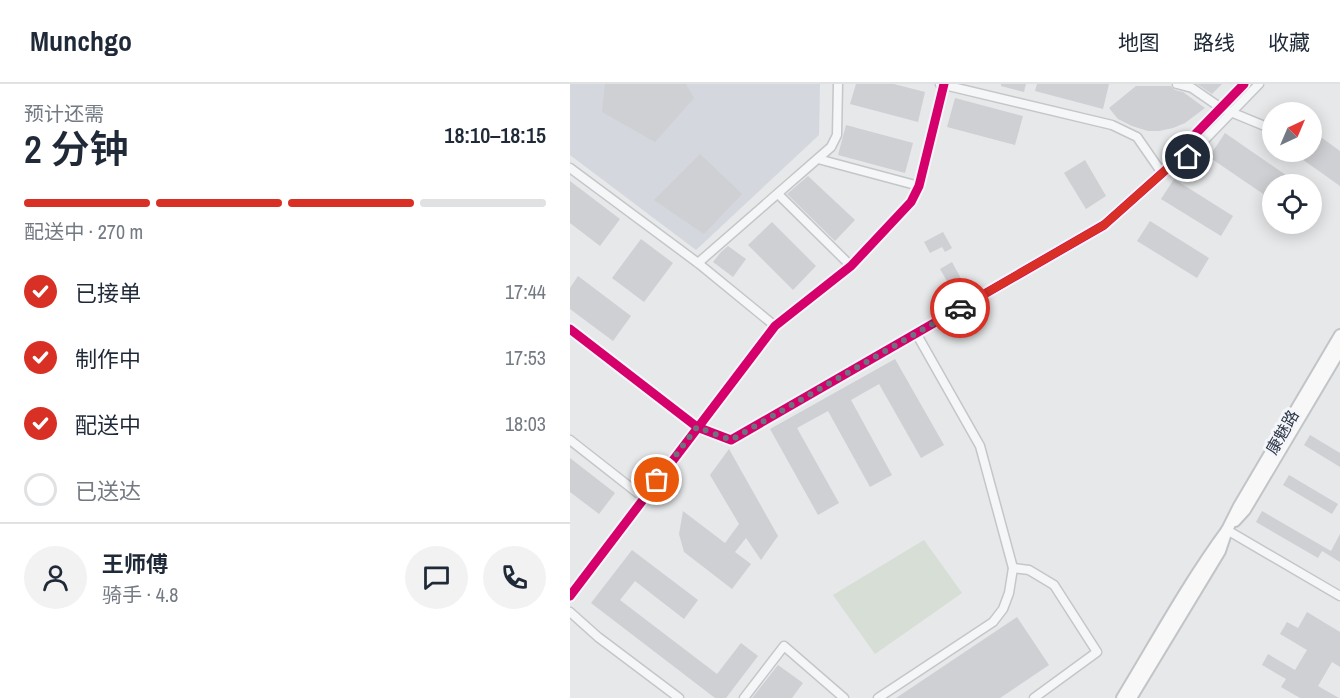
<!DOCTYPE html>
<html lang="zh">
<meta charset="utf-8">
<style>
:root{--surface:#fff;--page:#f2f2f3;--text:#1f2937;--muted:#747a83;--line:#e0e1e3;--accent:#d93025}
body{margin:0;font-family:"Archivo Narrow","Noto Sans SC",sans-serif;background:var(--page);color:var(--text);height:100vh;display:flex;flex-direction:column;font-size:22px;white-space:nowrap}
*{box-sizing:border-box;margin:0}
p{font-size:20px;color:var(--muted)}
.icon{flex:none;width:33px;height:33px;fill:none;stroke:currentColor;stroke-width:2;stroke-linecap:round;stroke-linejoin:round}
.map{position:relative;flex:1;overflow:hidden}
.drawer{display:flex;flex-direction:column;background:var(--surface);width:570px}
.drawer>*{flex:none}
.needle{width:39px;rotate:44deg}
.tools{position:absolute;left:692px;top:18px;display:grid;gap:12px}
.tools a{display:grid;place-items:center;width:60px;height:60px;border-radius:50%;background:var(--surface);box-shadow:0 3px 15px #0003;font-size:30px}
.pin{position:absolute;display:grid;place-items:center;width:51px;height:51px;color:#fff;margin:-26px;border:3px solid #fff;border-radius:50%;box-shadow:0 2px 6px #0007}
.courier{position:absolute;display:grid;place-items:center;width:60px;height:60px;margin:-30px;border:4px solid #d93025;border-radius:50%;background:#fff;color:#222;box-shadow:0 2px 8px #0007}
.headline em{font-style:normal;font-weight:600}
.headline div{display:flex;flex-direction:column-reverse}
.headline{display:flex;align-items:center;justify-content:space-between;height:102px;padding:0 24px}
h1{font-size:39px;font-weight:600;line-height:45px}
.bar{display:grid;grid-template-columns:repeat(4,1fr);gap:9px 6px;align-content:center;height:72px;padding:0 24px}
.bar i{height:8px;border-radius:4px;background:var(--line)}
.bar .active{background:var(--accent)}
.bar p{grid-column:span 4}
.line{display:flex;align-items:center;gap:15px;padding:0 24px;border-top:2px solid var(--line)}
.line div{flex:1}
.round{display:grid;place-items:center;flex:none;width:63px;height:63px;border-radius:32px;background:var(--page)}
ol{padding:0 24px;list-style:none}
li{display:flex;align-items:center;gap:18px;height:66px}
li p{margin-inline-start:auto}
li .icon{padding:6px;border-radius:50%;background:var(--accent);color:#fff;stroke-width:4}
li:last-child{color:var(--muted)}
li i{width:33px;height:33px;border:3px solid var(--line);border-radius:50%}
header{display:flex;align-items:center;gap:36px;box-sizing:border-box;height:84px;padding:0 30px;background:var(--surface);border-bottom:2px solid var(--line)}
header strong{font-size:28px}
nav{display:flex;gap:33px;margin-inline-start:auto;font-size:21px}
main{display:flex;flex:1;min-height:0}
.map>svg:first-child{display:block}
.built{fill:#d4d7dd}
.green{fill:#d6ded6}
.building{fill:#ced0d3}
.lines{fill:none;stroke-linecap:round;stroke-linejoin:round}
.minor-casing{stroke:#c4c6c8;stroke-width:11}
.major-casing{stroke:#c2c5c8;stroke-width:14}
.minor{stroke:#f5f6f7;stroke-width:8}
.major{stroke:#f8f8f8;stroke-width:10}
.cycleway-casing{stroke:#f4f6f9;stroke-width:13}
.cycleway{stroke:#d6006c;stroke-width:9}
.done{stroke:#6c737f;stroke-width:6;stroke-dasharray:0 10.8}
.route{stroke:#d93025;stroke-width:8}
.labels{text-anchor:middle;stroke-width:6;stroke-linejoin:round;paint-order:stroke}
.street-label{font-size:16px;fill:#2b3445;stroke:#f4f6f9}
</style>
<header>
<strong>Munchgo</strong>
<nav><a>地图</a><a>路线</a><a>收藏</a></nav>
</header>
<main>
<section class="drawer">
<div class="headline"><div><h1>2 分钟</h1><p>预计还需</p></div><em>18:10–18:15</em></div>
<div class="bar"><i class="active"></i><i class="active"></i><i class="active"></i><i></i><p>配送中 · 270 m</p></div>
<ol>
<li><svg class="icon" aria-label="check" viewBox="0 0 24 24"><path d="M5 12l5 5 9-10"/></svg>已接单<p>17:44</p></li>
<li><svg class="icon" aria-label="check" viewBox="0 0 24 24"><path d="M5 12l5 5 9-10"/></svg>制作中<p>17:53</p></li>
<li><svg class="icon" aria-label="check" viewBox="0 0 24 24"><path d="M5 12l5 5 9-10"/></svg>配送中<p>18:03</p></li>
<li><i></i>已送达</li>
</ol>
<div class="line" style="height:108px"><a class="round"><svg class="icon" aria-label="person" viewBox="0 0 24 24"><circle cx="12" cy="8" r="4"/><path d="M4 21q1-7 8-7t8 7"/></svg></a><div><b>王师傅</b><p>骑手 · 4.8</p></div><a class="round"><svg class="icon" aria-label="chat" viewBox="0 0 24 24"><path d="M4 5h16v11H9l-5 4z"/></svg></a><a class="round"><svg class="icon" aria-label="phone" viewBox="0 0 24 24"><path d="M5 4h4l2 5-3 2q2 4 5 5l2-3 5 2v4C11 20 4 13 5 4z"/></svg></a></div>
</section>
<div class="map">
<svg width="770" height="614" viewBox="0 0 770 614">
<rect width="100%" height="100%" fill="#e6e8ea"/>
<path class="built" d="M0 0H250L249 51 126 166 0 71Z"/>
<path class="green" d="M354 456 392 509 305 570 263 511Z"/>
<g class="building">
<path d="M35 0H116L124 14 85 58 32 28Z"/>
<path d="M286 0H324L355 8 348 38 280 20Z"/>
<path d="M431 0H456L454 8 431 2Z"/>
<path d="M467 0H539L533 25 465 7Z"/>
<path d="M627 0H652L642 10Z"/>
<path d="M566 2H601L605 6 613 8 635 24 615 39 603 44 589 47H578L562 42 548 35 539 24Z"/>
<path d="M385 14 453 32 445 61 377 43Z"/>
<path d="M276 41 343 59 335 89 268 71Z"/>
<path d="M741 46 770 67V102L722 68H741Z"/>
<path d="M655 49 723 96 720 100H702V116L639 73Z"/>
<path d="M130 70 172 110 134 150 84 116Z"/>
<path d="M515 76 536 112 516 125 494 89Z"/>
<path d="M238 92 285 136 265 157 217 110Z"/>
<path d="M604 95 663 132 651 152 591 115Z"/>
<path d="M0 97 50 135 30 162 0 139Z"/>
<path d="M580 137 639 174 627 194 567 157Z"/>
<path d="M202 138 246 182 223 206 178 161Z"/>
<path d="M373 148 382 164 375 168 372 163 360 169 354 158Z"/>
<path d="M71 155 103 179 74 218 42 194Z"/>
<path d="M158 162 176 175 163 193 143 178 151 168Z"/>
<path d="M382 178 394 200 376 210 372 202 378 199 370 185Z"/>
<path d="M8 192 61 232 43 257 0 225V204Z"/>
<path d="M325 275 374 361 351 374 309 300 281 316 322 391 300 403 258 327 227 344 269 419 248 431 200 345Z"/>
<path d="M740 351 770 369V383L734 361Z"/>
<path d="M159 365 208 452 191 476 176 454 165 468 181 480 162 505 114 468 109 450 113 427 155 459 169 440 140 391Z"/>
<path d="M0 374 45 409 29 430 0 408Z"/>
<path d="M719 391 768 420 762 430 713 401Z"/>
<path d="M692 427 761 467 770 450V478L752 467 748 474 686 438Z"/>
<path d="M62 466 128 516 114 535 65 497 50 516 147 590 171 559 188 572 156 614H145L21 519Z"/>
<path d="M737 528 770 548V583L762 578 748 602 769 614H730L711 603 716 595 692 581 698 570 725 586 737 566 710 550 717 538 728 544Z"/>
<path d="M447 533 479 581 430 614H326Z"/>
<path d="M208 581 233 599 222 614H182Z"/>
</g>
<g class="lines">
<g class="minor-casing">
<g id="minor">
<path d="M370 0 542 41 567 53 592 89"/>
<path d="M607 0 622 4 651 24 702 45"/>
<path d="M248 75 349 102"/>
<path d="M608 75 618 73 689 0"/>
<path d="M0 84 128 179 205 242"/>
<path d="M208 110 281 182"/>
<path d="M128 179 261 63 267 51 268 0"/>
<path d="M0 245 127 343 161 356 534 141 608 75 611 65 674 0"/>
<path d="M0 356 74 414"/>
<path d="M657 446 770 512"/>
<path d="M443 484 459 486 484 501 527 568 464 614"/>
<path d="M0 512 205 242 281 182 341 118 349 102 374 0"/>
<path d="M0 528 28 553 109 614"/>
<path d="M174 614 214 562 274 614"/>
<path d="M308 614 423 538 433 525 439 509 443 484 410 362 346 249"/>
</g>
</g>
<g class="major-casing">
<g id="major">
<path d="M665 437 675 426 770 266"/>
<path d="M657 446 669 422 770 251"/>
<path d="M552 614C586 558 618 499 657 446L650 467 561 614"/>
</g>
</g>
<use href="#minor" class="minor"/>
<use href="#major" class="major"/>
<g class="cycleway-casing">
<g id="cycleway">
<path d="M0 245 127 343 161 356 534 141 608 75 611 65 674 0"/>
<path d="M0 512 205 242 281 182 341 118 349 102 374 0"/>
</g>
</g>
<use href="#cycleway" class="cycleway"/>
</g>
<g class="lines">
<path class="done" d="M87 396 127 343 161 356 390 224"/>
<path class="route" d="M390 224 534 141 608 75 618 73"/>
</g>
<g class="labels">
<g class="street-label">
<text transform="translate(712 348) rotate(-60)" y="6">康魅路</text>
</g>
</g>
</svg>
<div class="tools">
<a><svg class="needle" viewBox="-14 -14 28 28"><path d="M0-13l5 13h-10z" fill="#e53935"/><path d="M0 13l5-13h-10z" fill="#747a83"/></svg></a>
<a><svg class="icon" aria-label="locate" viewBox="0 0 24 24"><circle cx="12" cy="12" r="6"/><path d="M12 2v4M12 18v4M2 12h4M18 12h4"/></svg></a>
</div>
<div class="pin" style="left:87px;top:396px;background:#ea580c"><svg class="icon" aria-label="bag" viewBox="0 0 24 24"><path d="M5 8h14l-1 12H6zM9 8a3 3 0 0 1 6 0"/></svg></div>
<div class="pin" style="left:618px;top:73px;background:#1f2937"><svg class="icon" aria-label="home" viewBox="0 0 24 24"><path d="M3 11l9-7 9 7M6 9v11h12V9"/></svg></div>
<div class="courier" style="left:390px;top:224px"><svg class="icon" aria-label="car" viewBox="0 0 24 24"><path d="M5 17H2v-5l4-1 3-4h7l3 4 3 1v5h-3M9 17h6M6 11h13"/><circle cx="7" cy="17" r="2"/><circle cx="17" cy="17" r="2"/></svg></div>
</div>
</main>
